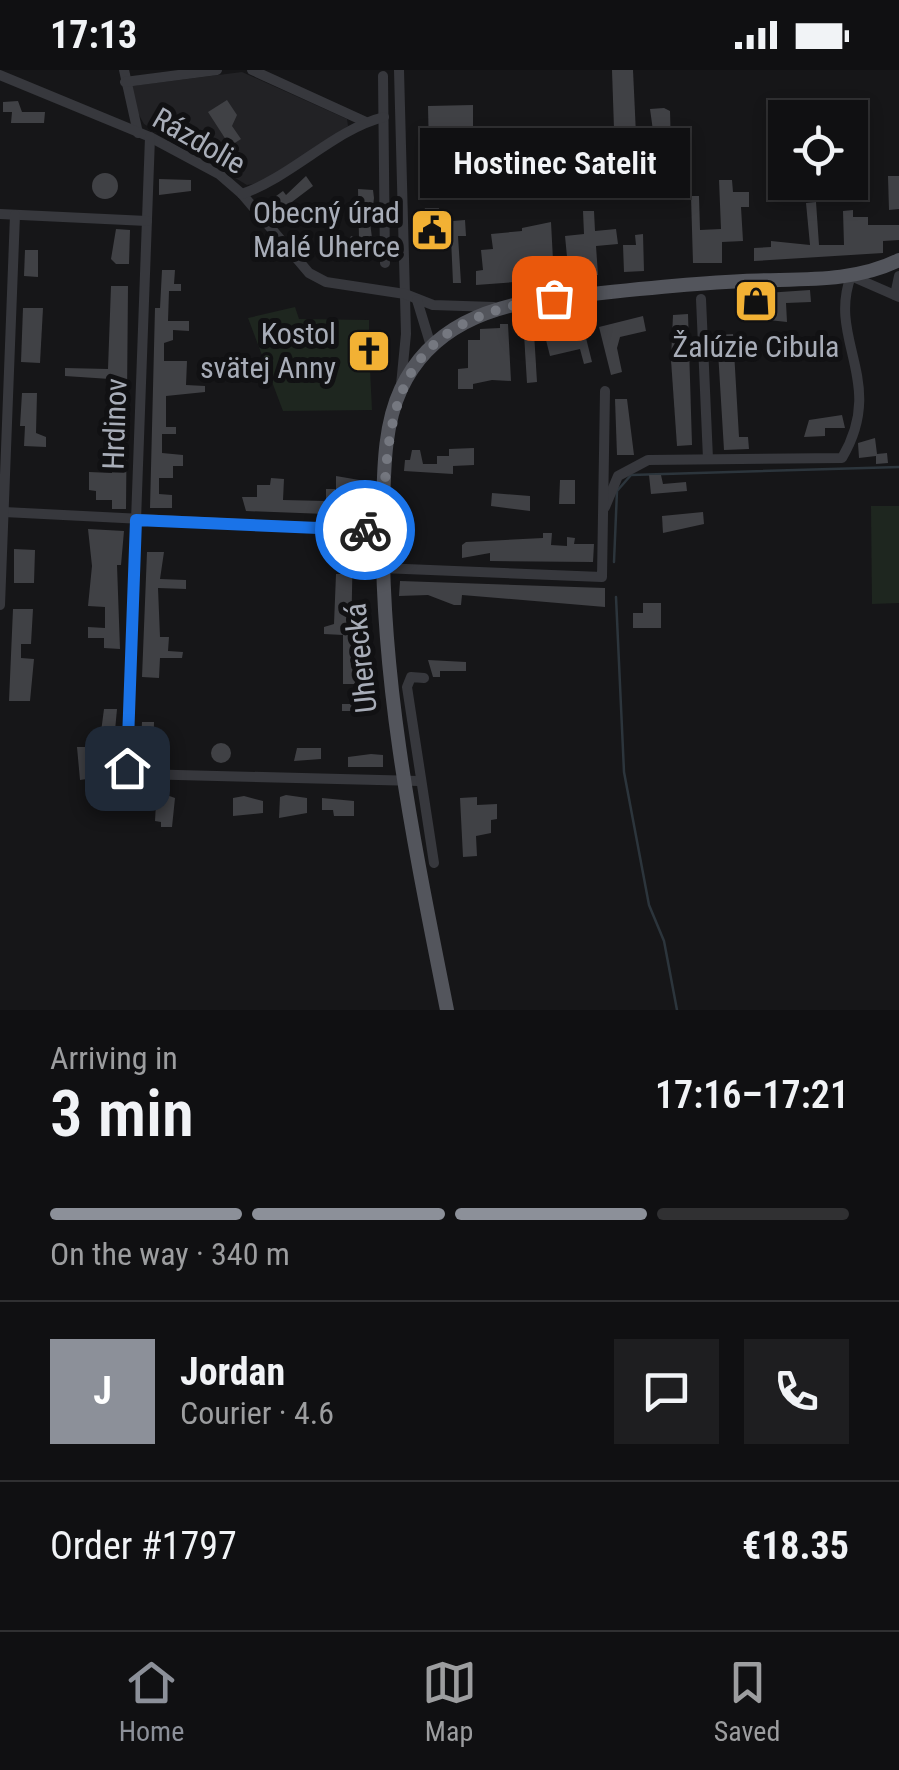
<!DOCTYPE html>
<meta charset="utf-8">
<style>
:root{--surface:#101012;--page:#1e1e20;--text:#f1f3f6;--muted:#9c9d9f;--line:#303032;--accent:#8c9099}
body{margin:0;font-family:"Roboto Condensed",sans-serif;background:var(--page);color:var(--text);height:100vh;display:flex;flex-direction:column;font-size:38px;white-space:nowrap}
*{box-sizing:border-box;margin:0}
p{font-size:32px;color:var(--muted)}
.icon{flex:none;width:55px;height:55px;fill:none;stroke:currentColor;stroke-width:2;stroke-linecap:round;stroke-linejoin:round}
.map{position:relative;height:940px;overflow:hidden}
.panel{display:flex;flex-direction:column;background:var(--surface);flex:1}
.panel>*{flex:none}
.fabs{position:absolute;left:768px;top:30px;display:grid;gap:20px}
.fabs a{display:grid;place-items:center;width:100px;height:100px;border-radius:0px;background:var(--surface);box-shadow:0 5px 15px #0003,0 0 0 2px var(--line);font-size:50px}
.pin{position:absolute;display:grid;place-items:center;width:85px;height:85px;color:#fff;margin:-42px;border-radius:20px;box-shadow:0 5px 15px #0006}
.courier{position:absolute;display:grid;place-items:center;width:100px;height:100px;margin:-50px;border:8px solid #1a73e8;border-radius:50%;background:#fff;color:#222;box-shadow:0 2px 12px #0007}
.bubble{position:absolute;height:70px;border-radius:0px;background:var(--surface);box-shadow:0 5px 15px #0003,0 0 0 2px var(--line);font-size:32px;font-weight:600;line-height:70px;text-align:center}
.summary em{font-style:normal;font-weight:600}
.summary div{display:flex;flex-direction:column-reverse}
.summary{display:flex;align-items:center;justify-content:space-between;height:170px;padding:0 50px}
h1{font-size:65px;font-weight:600;line-height:75px}
.bar{display:grid;grid-template-columns:repeat(4,1fr);gap:15px 10px;align-content:center;height:120px;padding:0 50px}
.bar i{height:12px;border-radius:8px;background:var(--line)}
.bar .current{background:var(--accent)}
.bar p{grid-column:span 4}
.line{display:flex;align-items:center;gap:25px;padding:0 50px;border-top:2px solid var(--line)}
.line div{flex:1}
.round{display:grid;place-items:center;flex:none;width:105px;height:105px;border-radius:0px;background:var(--page)}
.status{display:flex;justify-content:space-between;align-items:center;height:70px;padding:0 50px;background:var(--surface);direction:ltr}
.status svg{height:28px;fill:currentColor}
.tab-bar{display:flex;justify-content:space-around;align-items:center;height:140px;border-top:2px solid var(--line);background:var(--surface);font-size:28px;color:var(--muted)}
.tab-bar a{display:grid;justify-items:center;gap:5px}
.tab-bar .current{color:var(--accent)}
.map>svg:first-child{display:block}
.built{fill:#222225}
.green{fill:#1e261f}
.lines{fill:none;stroke-linecap:round;stroke-linejoin:round}
.stream{stroke:#2c353c;stroke-width:2.5}
.building{fill:#404145}
.minor{stroke:#37383d;stroke-width:10}
.major{stroke:#53555c;stroke-width:14}
.done{stroke:#757880;stroke-width:10;stroke-dasharray:0 18}
.route{stroke:#1a73e8;stroke-width:12}
.labels{text-anchor:middle;stroke-width:10;stroke-linejoin:round;paint-order:stroke}
.street-label{font-size:30px;fill:#a8adb8;stroke:#111113}
.poi-label{font-size:30px;fill:#a8adb8;stroke:#111113;text-anchor:end}
</style>
<div class="status"><b>17:13</b><svg viewBox="0 0 49 12"><path d="M0 12V9h3v3zM5 12V6h3v6zM10 12V3h3v9zM15 12V0h3v12zM26 1h20v11H26zM47 4h2v5h-2z"/></svg></div>
<div class="map">
<svg width="899" height="940" viewBox="0 0 899 940">
<rect width="100%" height="100%" fill="#161618"/>
<path class="built" d="M242 2 347 49 348 56 265 112 247 115 144 54 134 36 132 16Z"/>
<g class="green">
<path d="M295 237 299 249 369 250V265L361 269 356 296 370 299 372 340 283 341 248 248Z"/>
<path d="M871 436H899V533L872 534Z"/>
</g>
<g class="lines">
<g class="stream">
<path d="M614 492 617 421 631 405 899 397"/>
<path d="M616 527 624 702 649 835 664 871 677 940"/>
</g>
</g>
<g class="building">
<path d="M612 0H633L637 86 615 88Z"/>
<path d="M227 30 237 45 232 56 241 69 230 76 208 42Z"/>
<path d="M18 31 22 42H45L44 53H11L12 42H3V32Z"/>
<path d="M473 35V81H429L428 36Z"/>
<path d="M664 38 670 41 672 115H660L658 68H654L650 39Z"/>
<circle cx="105" cy="116" r="13"/>
<path d="M306 106 313 116 280 141 272 129 283 121 286 125Z"/>
<path d="M888 106H899V139L889 140Z"/>
<path d="M159 109 191 110V121L159 125Z"/>
<path d="M719 110H732L733 122H749V137H741L743 171 722 172V193H693L691 126H699L700 160 721 159Z"/>
<path d="M358 119 373 120 374 128 373 136H368L372 168H367L360 189 359 180 347 176 351 166 359 169Z"/>
<path d="M816 132 819 175H844L843 141 853 140V147H868V155H899V170L883 171V183L754 191V178L771 177V171L810 175 806 133Z"/>
<path d="M425 138H439L440 152 465 150 466 166H458L461 213H453L451 168 426 169 422 165V158L436 155 422 146Z"/>
<path d="M583 141H594L595 161 616 159 618 174 596 176 598 205 569 207 565 166 584 164Z"/>
<path d="M551 152 554 209 476 215V201L483 200 481 180 493 179 491 164 522 161V158Z"/>
<path d="M116 159 130 160 129 194H116L111 189Z"/>
<path d="M643 164 644 201 624 202 623 175H636L635 165Z"/>
<path d="M25 180H38V207L24 206Z"/>
<path d="M162 200H175L174 214H181V221H169L168 251H189V261L173 260V270L164 273V291H187L186 315 205 316V322L166 326V357H176V364H162V383L183 385V396H173V408H159V424L172 425V438H150L155 238H160Z"/>
<path d="M111 216H128L126 439H112V430H96V421L89 420V402L112 403 110 309 65 306V298L108 299Z"/>
<path d="M810 220 811 232 786 233 787 252 760 249 759 237H752L750 224Z"/>
<path d="M23 238H43L40 293 21 292Z"/>
<path d="M688 244 692 375 677 376 671 290 673 245Z"/>
<path d="M533 246 537 312 527 313 523 248Z"/>
<path d="M643 246 646 261 620 267 617 278 622 302 611 305 599 257Z"/>
<path d="M500 254H508L511 311 492 310 473 314V319H458V299L468 298V270H480V259L500 258Z"/>
<path d="M577 262V266L585 264 592 292 584 294 580 279 550 286 546 270Z"/>
<path d="M733 264 739 367H748L749 379 724 380 717 265Z"/>
<path d="M363 275 376 276 372 296H355L354 287H363Z"/>
<path d="M22 323H37L36 363 46 367V377L24 376 25 356H20Z"/>
<path d="M615 329H627L634 385H617Z"/>
<path d="M842 345 845 358H825V366L804 367 809 350Z"/>
<path d="M875 368 877 384 887 383 888 393 876 394V386L859 388 858 373Z"/>
<path d="M474 378V395L453 396V404L404 401 405 390H410L412 380H420L423 394H437V386H449V379Z"/>
<path d="M649 405H661L663 414 686 412 687 421 651 424Z"/>
<path d="M336 406 365 411V425L336 424Z"/>
<path d="M271 408 284 409 283 430 326 431V419H335V432H326V444L246 441 242 427H257V415H270Z"/>
<path d="M560 410H575V434H559Z"/>
<path d="M492 423 530 426V441L491 436Z"/>
<path d="M703 442 704 454 663 463 662 446Z"/>
<path d="M88 459 124 461 121 495H117L120 579 104 578V568H88V557L105 558V537L88 536 92 496Z"/>
<path d="M543 463H552L551 475 567 476V467L575 468 574 474H594L593 492 490 491V483L462 488V475L466 472 543 468Z"/>
<path d="M335 471H353L351 572 358 575 357 600 364 601 363 624 370 627V641H342V634H356V614H343V565L324 564V557L334 554 336 504H341Z"/>
<path d="M14 479 35 480 34 513H14Z"/>
<path d="M147 482H164L160 509 186 510V519L158 518 160 567H169L168 581 183 582 182 588H160L159 608 142 607Z"/>
<path d="M400 511 605 518V537L462 525 461 535H454L428 525 399 526Z"/>
<path d="M643 533H661V558H633V543H643Z"/>
<path d="M13 539H33L31 574H21V588L34 589 30 631H9Z"/>
<path d="M428 590 466 592V601H440V607H433Z"/>
<path d="M104 639H117L112 693H100V707L80 710 77 677H99Z"/>
<path d="M142 652H154L153 693H140Z"/>
<circle cx="221" cy="683" r="10"/>
<path d="M297 678H321V689L294 691Z"/>
<path d="M371 684 383 685V697H348V687Z"/>
<path d="M161 723 175 728 172 757H161V752L155 751 156 733H161Z"/>
<path d="M286 725 307 728V743L279 748 280 727Z"/>
<path d="M244 726 263 731V743L233 746V728Z"/>
<path d="M477 727V735L497 734V749L491 750V763L476 766 477 786 463 787 460 728Z"/>
<path d="M322 728 354 731V746H334L333 740H322Z"/>
</g>
<g class="lines">
<g class="minor">
<path d="M124 0 138 63"/>
<path d="M252 0 366 52"/>
<path d="M399 0 406 264 401 315"/>
<path d="M0 5 150 67 219 104 242 124 309 203 326 212 405 224 433 235 494 237"/>
<path d="M383 6 385 193"/>
<path d="M125 12 217 0"/>
<path d="M150 67 127 697 139 704 419 711"/>
<path d="M242 124C293 106 335 59 384 47"/>
<path d="M0 144 147 151"/>
<path d="M895 225 899 206"/>
<path d="M701 229 708 389"/>
<path d="M417 230 431 276"/>
<path d="M605 437 618 406 648 390 842 388C887 312 827 270 851 206L899 227"/>
<path d="M4 442 383 461"/>
<path d="M381 498 602 507 605 321"/>
<path d="M0 535 15 145"/>
<path d="M424 608 411 607 407 617 434 793"/>
</g>
<path class="major" d="M447 940C414 774 379 608 383 439 384 400 384 355 401 319 430 257 490 235 555 228 617 221 680 214 743 211 795 208 851 214 899 190"/>
</g>
<g class="lines">
<path class="done" d="M365 460 383 461C386 324 401 249 554 228"/>
<path class="route" d="M127 698 136 450 365 460"/>
</g>
<defs>
<g id="civic-square" transform="scale(2.25)"><rect x="-9" y="-9" width="18" height="18" rx="4" fill="#f2b134" stroke="#111113"/><path d="M-.6-6.5H3V-4.5H.6V-3L4-1V1h2V6H-6V1h2V-1L-.6-3ZM-1.2 2.5V6h2.4V2.5Z" fill="#111"/></g>
<g id="shop-square" transform="scale(2.25)"><rect x="-9" y="-9" width="18" height="18" rx="4" fill="#f2b134" stroke="#111113"/><path d="M-5-2.5h2.3a2.7 3.5 0 0 1 5.4 0H5L5.5 6h-11ZM-1.5-2.5h3a1.5 2.3 0 0 0-3 0Z" fill="#111"/></g>
<g id="church-square" transform="scale(2.25)"><rect x="-9" y="-9" width="18" height="18" rx="4" fill="#f2b134" stroke="#111113"/><path d="M-1.2-6h2.4v3.5h3.3v2.4h-3.3V6h-2.4V-.1h-3.3v-2.4h3.3Z" fill="#111"/></g>
</defs>
<g fill-rule="evenodd">
<use href="#civic-square" x="432" y="160"/>
<use href="#shop-square" x="756" y="231"/>
<use href="#church-square" x="369" y="281"/>
</g>
<g class="labels">
<g class="street-label">
<text transform="translate(199 71) rotate(30)" y="10">Rázdolie</text>
<text transform="translate(115 354) rotate(-88)" y="10">Hrdinov</text>
<text transform="translate(361 588) rotate(-96)" y="10">Uherecká</text>
</g>
<g class="poi-label">
<text x="400" y="153">Obecný úrad<tspan x="400" dy="34">Malé Uherce</tspan></text>
<text x="336" y="274">Kostol<tspan x="336" dy="34">svätej Anny</tspan></text>
<text x="756" y="287" text-anchor="middle">Žalúzie Cibula</text>
</g>
</g>
</svg>
<div class="fabs">
<a><svg class="icon" aria-label="locate" viewBox="0 0 24 24"><circle cx="12" cy="12" r="6"/><path d="M12 2v4M12 18v4M2 12h4M18 12h4"/></svg></a>
</div>
<div class="pin" style="left:554px;top:228px;background:#ea580c"><svg class="icon" aria-label="bag" viewBox="0 0 24 24"><path d="M5 8h14l-1 12H6zM9 8a3 3 0 0 1 6 0"/></svg></div>
<div class="pin" style="left:127px;top:698px;background:#1f2937"><svg class="icon" aria-label="home" viewBox="0 0 24 24"><path d="M3 11l9-7 9 7M6 9v11h12V9"/></svg></div>
<div class="courier" style="left:365px;top:460px"><svg class="icon" aria-label="bike" viewBox="0 0 24 24"><circle cx="6" cy="16" r="4"/><circle cx="18" cy="16" r="4"/><path d="M6 16l4-8h5l3 8M10 8l3 8H6M13 5h3"/></svg></div>
<div class="bubble" style="left:420px;top:58px;width:270px">Hostinec Satelit</div>
</div>
<section class="panel">
<div class="summary"><div><h1>3 min</h1><p>Arriving in</p></div><em>17:16–17:21</em></div>
<div class="bar"><i class="current"></i><i class="current"></i><i class="current"></i><i></i><p>On the way · 340 m</p></div>
<div class="line" style="height:180px"><b class="round" style="background:var(--accent);color:#fff">J</b><div><b>Jordan</b><p>Courier · 4.6</p></div><a class="round"><svg class="icon" aria-label="chat" viewBox="0 0 24 24"><path d="M4 5h16v11H9l-5 4z"/></svg></a><a class="round"><svg class="icon" aria-label="phone" viewBox="0 0 24 24"><path d="M5 4h4l2 5-3 2q2 4 5 5l2-3 5 2v4C11 20 4 13 5 4z"/></svg></a></div>
<div class="line" style="height:130px"><div>Order #1797</div><b>€18.35</b></div>
</section>
<nav class="tab-bar">
<a class="current"><svg class="icon" aria-label="home" viewBox="0 0 24 24"><path d="M3 11l9-7 9 7M6 9v11h12V9"/></svg>Home</a>
<a><svg class="icon" aria-label="map" viewBox="0 0 24 24"><path d="M3 6l6-2 6 2 6-2v14l-6 2-6-2-6 2zM9 4v14M15 6v14"/></svg>Map</a>
<a><svg class="icon" aria-label="saved" viewBox="0 0 24 24"><path d="M7 4h10v16l-5-4-5 4z"/></svg>Saved</a>
</nav>
